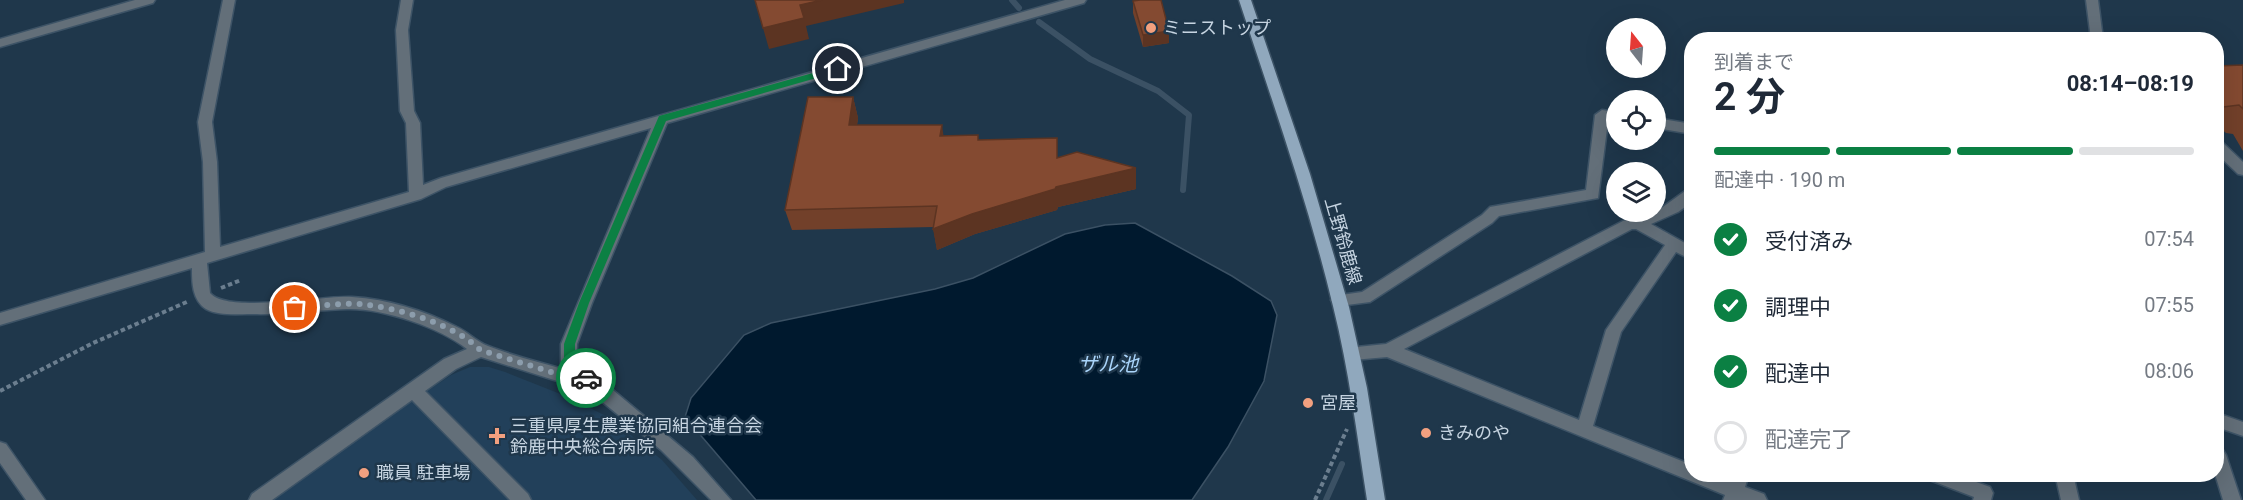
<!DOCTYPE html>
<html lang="ja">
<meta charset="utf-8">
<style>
:root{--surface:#fff;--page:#f6f6f7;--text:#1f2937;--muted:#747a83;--line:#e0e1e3;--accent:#0b8043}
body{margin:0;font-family:Roboto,"Noto Sans JP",sans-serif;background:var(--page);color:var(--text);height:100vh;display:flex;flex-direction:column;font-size:22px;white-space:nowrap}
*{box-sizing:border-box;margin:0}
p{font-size:20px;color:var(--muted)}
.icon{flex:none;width:33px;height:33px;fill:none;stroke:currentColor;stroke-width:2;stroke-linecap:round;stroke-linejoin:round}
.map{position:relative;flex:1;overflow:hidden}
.panel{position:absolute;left:1684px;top:32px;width:540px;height:450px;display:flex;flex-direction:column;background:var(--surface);border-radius:24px;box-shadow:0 6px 24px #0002}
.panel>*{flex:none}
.needle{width:39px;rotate:343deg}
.controls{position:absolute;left:1606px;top:18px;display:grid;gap:12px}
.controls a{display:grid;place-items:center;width:60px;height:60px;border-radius:50%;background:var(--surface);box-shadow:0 6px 24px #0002;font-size:30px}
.pin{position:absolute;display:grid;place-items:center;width:51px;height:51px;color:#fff;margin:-26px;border:3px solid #fff;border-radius:50%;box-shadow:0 2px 6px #0007}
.courier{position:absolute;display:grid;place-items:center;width:60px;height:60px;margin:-30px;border:4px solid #0b8043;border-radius:50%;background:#fff;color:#222;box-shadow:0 2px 8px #0007}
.headline em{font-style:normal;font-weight:700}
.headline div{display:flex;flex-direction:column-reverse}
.headline{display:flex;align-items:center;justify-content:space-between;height:102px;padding:0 30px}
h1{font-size:39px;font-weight:700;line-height:45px}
.bar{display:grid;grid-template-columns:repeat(4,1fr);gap:9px 6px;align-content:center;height:72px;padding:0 30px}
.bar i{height:8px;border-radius:4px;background:var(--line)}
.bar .selected{background:var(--accent)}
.bar p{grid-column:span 4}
ol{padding:0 30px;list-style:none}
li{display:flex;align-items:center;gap:18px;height:66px}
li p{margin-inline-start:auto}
li .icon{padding:6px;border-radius:50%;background:var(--accent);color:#fff;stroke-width:4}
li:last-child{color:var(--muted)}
li i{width:33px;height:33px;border:3px solid var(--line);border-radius:50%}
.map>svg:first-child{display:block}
.built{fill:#22405a}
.water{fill:#00192e;stroke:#3b5164;stroke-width:1.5}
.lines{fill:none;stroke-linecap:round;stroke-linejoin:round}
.stream{stroke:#3b5164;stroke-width:6}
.minor-casing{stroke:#3d5366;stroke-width:3}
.major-casing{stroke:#3d5366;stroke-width:3}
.path{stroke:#6b7e8f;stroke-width:4;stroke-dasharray:4.5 3;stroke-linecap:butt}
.minor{fill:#636f79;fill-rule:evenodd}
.major{fill:#90a8bd;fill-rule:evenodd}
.wall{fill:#72402a}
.shaded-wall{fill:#5c3422}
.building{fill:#844a31;stroke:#5c3422;stroke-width:1.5}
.route{fill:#0b8043}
.done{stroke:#8c9dac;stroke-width:6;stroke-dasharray:0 10.8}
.poi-dot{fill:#f2a07f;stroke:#1f374b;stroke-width:2}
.labels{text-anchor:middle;stroke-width:5;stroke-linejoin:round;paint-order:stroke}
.poi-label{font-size:18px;fill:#c6d4e1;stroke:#1f374b;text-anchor:start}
.street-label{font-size:18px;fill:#c6d4e1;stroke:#1f374b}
.water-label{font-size:20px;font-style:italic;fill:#a9d4fa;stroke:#1f374b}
</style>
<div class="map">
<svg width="2243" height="500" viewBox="0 0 2243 500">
<rect width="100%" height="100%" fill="#1f374b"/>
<path class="built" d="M470 367H489L505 372 568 397 608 417 662 460 697 500H272L405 406 451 375Z"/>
<path class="water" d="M1135 223 1232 276 1271 301 1277 315 1264 381 1228 447 1192 500H756L685 417 691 398 744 335 771 323 935 289 973 278 1065 234 1105 225Z"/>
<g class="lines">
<g class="stream">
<path d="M1012 0 1019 8"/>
<path d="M1039 22 1090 59 1158 91 1189 115 1183 190"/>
<path d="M1326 500 1342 464"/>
</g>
<g class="minor-casing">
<g id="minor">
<path d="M135 0H155L153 3 0 47V39Z"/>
<path d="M223 0H235L212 122 217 162 220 247 409 192 406 123 400 111 396 30 401 0H413L408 30 414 111 420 123 423 185 441 178 1065 0H1086L1084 3 667 123 592 303 577 344V360L693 457 731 500H711L661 450 589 391 481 357 456 369 425 391 528 494 531 500H510L412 400 272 500H249L252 494 444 359 467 349C439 327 382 308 347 309 315 310 284 315 251 314 238 314 218 316 206 309 192 300 192 282 192 268L0 325V313L205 252 203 162 198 122ZM651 128 561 344V363L566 370C540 362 513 356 488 346 477 342 468 332 457 327 425 311 388 299 352 297 324 295 227 314 210 293L207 263 421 199 446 187Z"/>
<path d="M2086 0H2098L2103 39H2091Z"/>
<path d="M1602 110 1617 112V122L1608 121 1598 198 1499 216 1492 223 1370 302 1339 306 1334 304 1331 300 1334 296 1362 292 1482 215 1490 207 1586 190 1595 115Z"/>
<path d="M1656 118 1692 124V134L1656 128Z"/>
<path d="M2217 141 2222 142 2243 162V175L2238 174 2217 154Z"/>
<path d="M1692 186V202L1678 212 1651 224 1692 247V260L1676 252 1621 332 1593 426 1692 465V474H1714L1729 480 1731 474H1749L1745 487 1764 494 1767 500H1723L1725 495 1387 357 1353 360 1347 358 1345 353 1347 348 1386 344 1623 221 1656 212ZM1632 229H1636L1665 245 1606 330 1579 420 1404 349Z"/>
<path d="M2217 413 2243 422V436L2217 427Z"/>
<path d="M0 442 6 444 45 500H26L0 463Z"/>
<path d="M2217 448 2223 450 2226 455 2241 500H2223L2215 474H2217Z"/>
<path d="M1924 474H1954L1990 487 1993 493 1991 500H1973L1974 497 1927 479Z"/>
<path d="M2055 474H2073L2079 500H2061Z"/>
</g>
</g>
<g class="major-casing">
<path id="major" d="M1239 0H1251L1310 174 1349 307 1367 388 1385 500H1367C1357 435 1349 370 1333 306 1308 202 1272 101 1239 0Z"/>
</g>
<g class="path">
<path d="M221 288 241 280"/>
<path d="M0 391 93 343 189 301"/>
<path d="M1315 500 1347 429"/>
</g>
<use href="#minor" class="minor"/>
<use href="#major" class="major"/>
</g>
<g class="wall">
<path d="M1133 1 1169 31V43L1143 47 1133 13Z"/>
<path d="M2243 65V151L2233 134 2226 133 2218 126 2217 127V66Z"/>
<path d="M853 97 858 118 857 125 979 140 1058 157 1136 189 1058 207 1057 210 975 234 937 250 933 227 792 230 785 210Z"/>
</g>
<g class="shaded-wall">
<path d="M822 0H904V3L806 26 809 39 769 49 763 28 800 5Z"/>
<path d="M1169 31V43L1143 47V35Z"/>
<path d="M853 97 858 118 854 146 849 125Z"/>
<path d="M942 125 945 146 940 136Z"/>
<path d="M1136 168V189L1058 207 1057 210 975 234 937 250 933 229 972 214 1056 187Z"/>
</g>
<g class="building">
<path d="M755 0H822L800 5 804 18 763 28Z"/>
<path d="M1140 0H1161L1169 31 1143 35 1133 1Z"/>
<path d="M2243 65V109L2239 105 2223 107 2217 100V66Z"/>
<path d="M808 97H853L849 125H942L940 136 978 135V140L1057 138V158L1077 152 1136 168 1056 187 1055 189 972 214 933 229 937 206 785 210Z"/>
</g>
<path class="route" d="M838 66 842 69 841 71 666 121 589 303 575 344V361L591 378 589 381H582L564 363V344L579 303 659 116Z"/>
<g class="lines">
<path class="done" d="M295 308C317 306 338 303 360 304 395 307 455 324 480 350L593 385 586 378"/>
</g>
<g class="poi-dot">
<circle cx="1151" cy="28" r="6"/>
<circle cx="1308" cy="403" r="6"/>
<circle cx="1426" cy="433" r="6"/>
<path d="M494 427h6v6h6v6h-6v6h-6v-6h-6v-6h6z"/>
<circle cx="364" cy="473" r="6"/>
</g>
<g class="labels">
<g class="poi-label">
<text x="1163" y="34">ミニストップ</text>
<text x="1320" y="409">宮屋</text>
<text x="510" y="432">三重県厚生農業協同組合連合会<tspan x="510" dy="21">鈴鹿中央総合病院</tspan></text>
<text x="1438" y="439">きみのや</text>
<text x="376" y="479">職員 駐車場</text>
</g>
<g class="street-label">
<text transform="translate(1343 241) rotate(74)" y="6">上野鈴鹿線</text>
</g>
<g class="water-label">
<text x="1108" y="371">ザル池</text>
</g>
</g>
</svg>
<div class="controls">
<a><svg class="needle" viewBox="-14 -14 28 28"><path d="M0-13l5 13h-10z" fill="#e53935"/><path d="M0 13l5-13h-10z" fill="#747a83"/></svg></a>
<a><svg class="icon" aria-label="locate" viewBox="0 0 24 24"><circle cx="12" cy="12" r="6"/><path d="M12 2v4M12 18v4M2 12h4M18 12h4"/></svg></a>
<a><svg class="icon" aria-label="layers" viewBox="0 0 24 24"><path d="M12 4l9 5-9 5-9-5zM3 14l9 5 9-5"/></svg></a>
</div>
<div class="pin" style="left:295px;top:308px;background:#ea580c"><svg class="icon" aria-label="bag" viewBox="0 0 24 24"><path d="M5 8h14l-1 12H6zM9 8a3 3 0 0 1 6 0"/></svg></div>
<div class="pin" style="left:838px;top:69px;background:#1f2937"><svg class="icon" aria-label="home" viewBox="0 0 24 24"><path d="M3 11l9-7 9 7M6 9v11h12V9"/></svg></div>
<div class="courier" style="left:586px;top:378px"><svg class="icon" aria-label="car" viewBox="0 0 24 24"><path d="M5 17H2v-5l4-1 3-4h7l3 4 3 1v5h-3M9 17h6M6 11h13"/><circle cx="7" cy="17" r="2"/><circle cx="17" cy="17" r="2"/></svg></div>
<section class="panel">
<div class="headline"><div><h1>2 分</h1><p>到着まで</p></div><em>08:14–08:19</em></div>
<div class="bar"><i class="selected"></i><i class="selected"></i><i class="selected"></i><i></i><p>配達中 · 190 m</p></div>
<ol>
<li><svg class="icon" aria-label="check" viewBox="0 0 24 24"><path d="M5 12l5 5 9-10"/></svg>受付済み<p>07:54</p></li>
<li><svg class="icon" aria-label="check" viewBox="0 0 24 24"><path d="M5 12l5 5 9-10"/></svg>調理中<p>07:55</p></li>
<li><svg class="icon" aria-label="check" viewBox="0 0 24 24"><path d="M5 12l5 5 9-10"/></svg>配達中<p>08:06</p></li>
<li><i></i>配達完了</li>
</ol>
</section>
</div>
